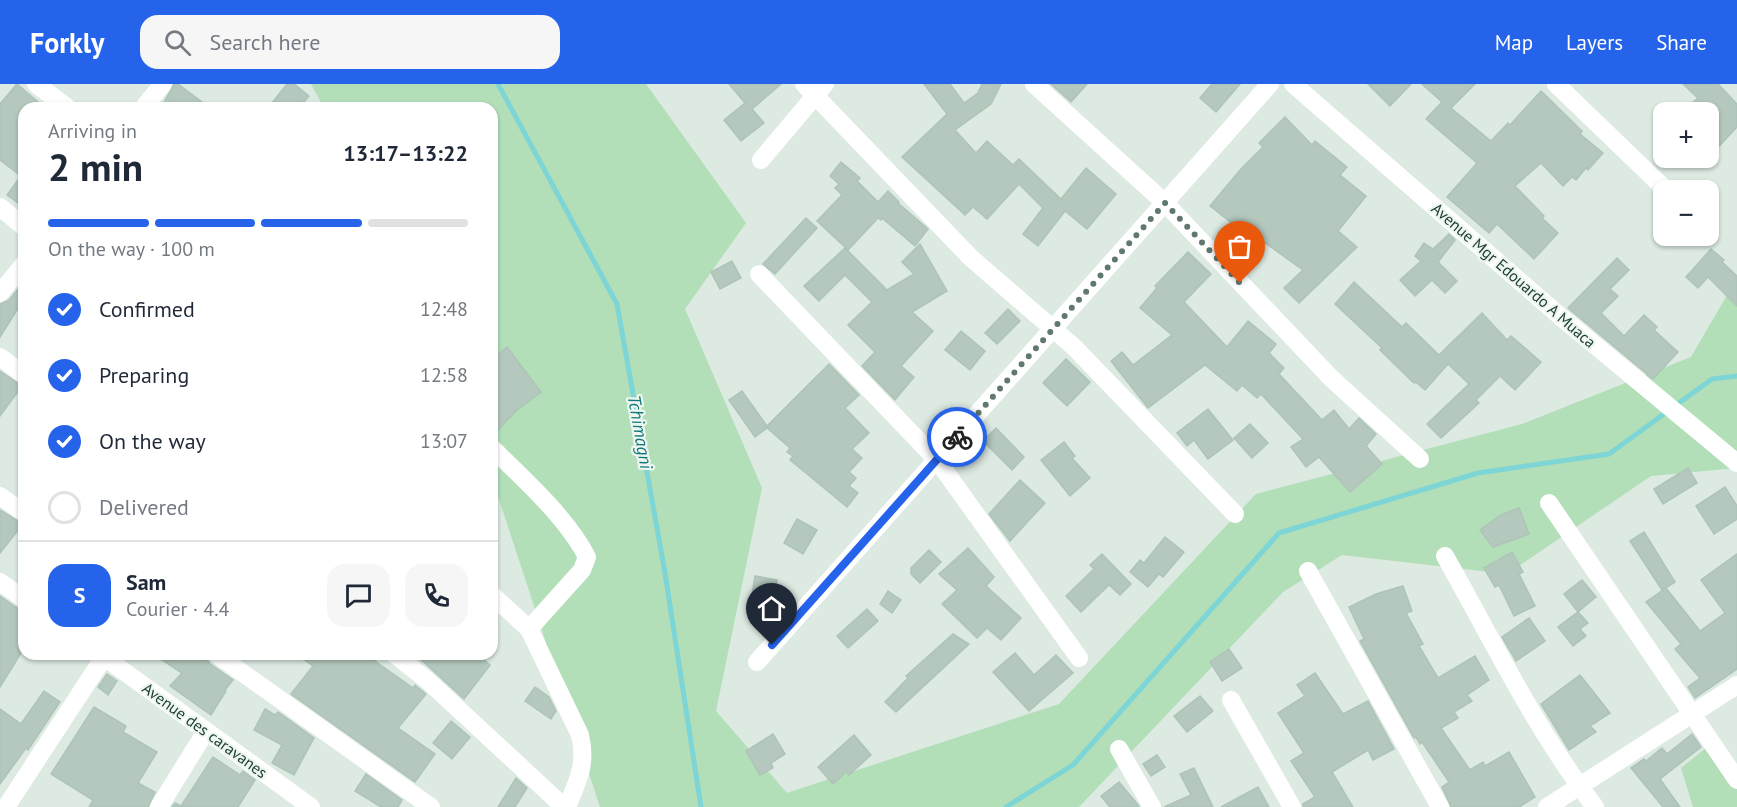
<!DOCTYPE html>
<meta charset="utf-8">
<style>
:root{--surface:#fff;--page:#f6f6f7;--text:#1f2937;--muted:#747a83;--line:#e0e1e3;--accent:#2563eb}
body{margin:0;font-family:"PT Sans",sans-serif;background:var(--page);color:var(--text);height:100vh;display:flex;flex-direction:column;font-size:22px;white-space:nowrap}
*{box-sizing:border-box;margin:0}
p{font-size:20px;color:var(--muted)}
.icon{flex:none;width:33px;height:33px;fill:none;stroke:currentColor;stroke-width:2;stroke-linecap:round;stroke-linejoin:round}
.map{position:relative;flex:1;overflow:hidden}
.sheet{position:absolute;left:18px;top:18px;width:480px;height:558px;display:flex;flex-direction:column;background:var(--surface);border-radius:18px;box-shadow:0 2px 4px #0004}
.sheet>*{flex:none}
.controls{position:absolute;left:1653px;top:18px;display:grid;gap:12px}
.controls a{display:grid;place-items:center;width:66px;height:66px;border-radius:12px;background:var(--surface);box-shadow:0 2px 4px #0004;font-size:30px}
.pin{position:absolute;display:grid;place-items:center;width:51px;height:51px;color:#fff;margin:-62px -26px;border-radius:50% 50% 50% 0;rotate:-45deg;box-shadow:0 0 6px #0007}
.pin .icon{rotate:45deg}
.courier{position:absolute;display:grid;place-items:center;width:60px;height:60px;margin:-30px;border:4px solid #2563eb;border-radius:50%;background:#fff;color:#222;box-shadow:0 2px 8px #0007}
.head em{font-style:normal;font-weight:700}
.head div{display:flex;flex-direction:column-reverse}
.head{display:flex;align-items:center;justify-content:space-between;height:102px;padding:0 30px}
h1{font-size:39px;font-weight:700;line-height:45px}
.bar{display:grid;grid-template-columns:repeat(4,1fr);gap:9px 6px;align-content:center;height:72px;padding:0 30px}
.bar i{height:8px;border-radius:4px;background:var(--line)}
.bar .on{background:var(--accent)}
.bar p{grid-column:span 4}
.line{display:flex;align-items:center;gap:15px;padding:0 30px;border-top:2px solid var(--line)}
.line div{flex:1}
.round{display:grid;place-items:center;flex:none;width:63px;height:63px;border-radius:18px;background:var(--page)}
ol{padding:0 30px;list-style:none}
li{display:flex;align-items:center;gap:18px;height:66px}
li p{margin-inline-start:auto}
li .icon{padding:6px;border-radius:50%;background:var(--accent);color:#fff;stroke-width:4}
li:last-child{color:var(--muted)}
li i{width:33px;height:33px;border:3px solid var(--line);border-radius:50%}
header{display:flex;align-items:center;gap:36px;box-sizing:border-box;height:84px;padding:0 30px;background:var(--accent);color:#fff}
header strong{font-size:28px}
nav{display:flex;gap:33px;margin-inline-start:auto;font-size:21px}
.search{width:420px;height:54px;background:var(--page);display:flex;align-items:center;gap:15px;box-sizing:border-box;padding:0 21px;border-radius:18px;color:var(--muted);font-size:22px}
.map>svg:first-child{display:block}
.green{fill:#b2deb8}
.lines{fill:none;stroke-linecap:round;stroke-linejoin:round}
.stream{stroke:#7dd5d6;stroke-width:5}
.building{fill:#b4c8bd;stroke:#aec4b8;stroke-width:1.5}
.street{stroke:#fff;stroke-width:18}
.done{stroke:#60786d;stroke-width:6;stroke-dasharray:0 10.8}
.route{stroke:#2563eb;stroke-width:8}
.labels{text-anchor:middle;stroke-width:4.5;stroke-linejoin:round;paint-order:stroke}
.street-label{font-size:16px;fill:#1d3b2e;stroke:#edf7f0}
.water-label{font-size:18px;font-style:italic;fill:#12787b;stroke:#edf7f0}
</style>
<header>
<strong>Forkly</strong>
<div class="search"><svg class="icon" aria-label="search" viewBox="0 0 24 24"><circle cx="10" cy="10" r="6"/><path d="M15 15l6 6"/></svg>Search here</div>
<nav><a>Map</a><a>Layers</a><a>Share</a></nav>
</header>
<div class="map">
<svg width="1737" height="723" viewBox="0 0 1737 723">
<rect width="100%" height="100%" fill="#dceae2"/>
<g class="green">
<path d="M311 0H646L746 139 685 225 762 404 716 627 787 709 1059 620 1256 410 1522 340 1691 273 1737 194V384L1651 392 1507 490 1342 471 1283 508 1079 723H600L492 394V24H324Z"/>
<path d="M1711 660 1737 700V723H1693L1681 684Z"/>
</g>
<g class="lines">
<g class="stream">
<path d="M498 0 617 220 665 489 701 723"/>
<path d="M1006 723 1073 681 1279 449 1478 389 1609 370 1712 295 1737 292"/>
</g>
</g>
<g class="building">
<path d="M17 0 45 24H24V123L7 111 21 92 0 76V20Z"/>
<path d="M174 0H178L210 24H161Z"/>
<path d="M287 0H294L309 12 299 24H268Z"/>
<path d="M729 0H781L752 25 764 39 741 57 724 36 745 19Z"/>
<path d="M924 0H950L964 19 978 9 982 0H1001L991 20 955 46 976 69 987 57 1013 81 1019 75 1061 115 1086 84 1116 110 1087 145 1065 127 1038 162 1023 150 1043 124 1019 100 987 135 973 123 965 131 902 73 947 30Z"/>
<path d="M1051 0H1087L1071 18Z"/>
<path d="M1212 0H1240L1216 28 1200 14Z"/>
<path d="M1368 0H1411L1390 22Z"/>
<path d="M1422 0H1475L1451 24 1491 57 1508 39 1510 41 1541 7 1582 47 1580 50 1603 69 1588 86 1586 84 1576 96 1572 93 1563 102 1541 79 1515 102 1544 132 1542 134 1558 149 1534 175 1497 140 1489 149 1447 113 1477 79 1426 35 1442 18Z"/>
<path d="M1683 0H1718L1737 20V43L1708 74V28H1680L1698 14Z"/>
<path d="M1285 33 1312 61 1315 57 1347 83 1340 91 1366 112 1338 147 1357 163 1299 219 1284 204 1303 186 1236 138 1234 141 1210 122 1241 85 1263 63 1259 59Z"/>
<path d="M841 78 860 94 857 97 878 118 888 107 899 118 898 119 928 145 915 162 882 134 881 136 878 134 848 166 817 137 842 111 835 104 839 100 830 92Z"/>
<path d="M806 134 817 144 775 190 763 180Z"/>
<path d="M1449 150 1455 156 1438 178 1457 197 1445 209 1432 196 1415 212 1400 196 1421 177 1415 172 1424 159 1433 165Z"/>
<path d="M920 160 947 207 912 228 933 247 901 282 914 293 895 316 862 282 875 268 848 241 872 218 845 191 819 217 804 202 845 164 887 206 914 190 902 178Z"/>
<path d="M1711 165 1724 176 1722 178 1737 192V222L1708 193 1698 204 1686 193Z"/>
<path d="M1188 168 1211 190 1184 218 1227 263 1248 237 1276 260 1269 269 1284 284 1279 290 1322 336 1334 326 1349 345 1359 334 1376 350 1366 362 1382 380 1350 408 1319 373 1306 383 1291 363 1303 355 1261 310 1257 314 1242 301 1237 307 1205 281 1148 324 1111 277 1122 268 1133 281 1172 251 1140 224 1157 204 1155 202Z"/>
<path d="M1617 174 1629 186 1610 205 1618 212 1601 229 1624 252 1644 231 1657 243 1654 246 1678 268 1653 295 1568 224Z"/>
<path d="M732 177 741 194 720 205 711 188Z"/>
<path d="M24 198V215L0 253V220L9 216Z"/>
<path d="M1354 198 1402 243 1406 239 1439 271 1482 229 1507 256 1511 252 1541 278 1515 306 1500 292 1476 316 1479 319 1441 354 1427 340 1469 300 1448 280 1425 306 1416 298 1414 299 1380 266 1382 264 1335 220Z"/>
<path d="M1008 225 1020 237 997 260 985 249Z"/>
<path d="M961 247 985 267 970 286 945 266Z"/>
<path d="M507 263 541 308 517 326 492 352V275Z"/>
<path d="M1066 275 1090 298 1067 322 1043 299Z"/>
<path d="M829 280 859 311 845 324 869 349 852 365 862 374 849 388 856 394 849 402 858 409 847 423 790 376 793 372 787 368 790 364 767 344 755 353 729 316 742 307 767 342Z"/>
<path d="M0 287 22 302 0 332Z"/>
<path d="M1208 325 1233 356 1208 375 1194 356 1187 362 1177 349Z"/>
<path d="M1250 340 1268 359 1252 374 1234 354Z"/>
<path d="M996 344 1024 373 1012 386 983 357Z"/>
<path d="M1064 358 1075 372 1072 374 1090 394 1070 412 1041 376Z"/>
<path d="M1688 384 1697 399 1663 420 1654 405Z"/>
<path d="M1020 396 1045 419 1010 457 989 430Z"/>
<path d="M1725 403 1737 422V435L1714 450 1696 422Z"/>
<path d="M1519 424 1529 450 1493 463 1480 446 1501 431Z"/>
<path d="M0 426 23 440 0 469Z"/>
<path d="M797 435 817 446 803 470 784 459Z"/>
<path d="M1644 448 1675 498 1666 504 1700 547 1725 529 1701 496 1737 470V585L1695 614 1688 603 1700 594 1675 565 1681 560 1646 518 1666 504 1662 506 1630 457Z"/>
<path d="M1165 453 1184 468 1163 493 1159 490 1148 503 1130 488 1140 476 1144 479Z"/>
<path d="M968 464 994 493 986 502 1021 534 1001 556 987 544 977 554 942 520 957 506 939 490Z"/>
<path d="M929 466 941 478 920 499 911 490V484Z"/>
<path d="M1512 468 1523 488 1519 490 1535 522 1514 532 1499 501 1495 503 1484 484Z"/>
<path d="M1102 470 1131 500 1120 511 1109 501 1081 528 1066 512 1094 485 1090 481Z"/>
<path d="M755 492 777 496 774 515 752 511Z"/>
<path d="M1582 496 1596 513 1578 528 1564 510Z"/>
<path d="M1403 502 1412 527 1406 529 1423 560 1419 562 1438 594 1475 572 1489 596 1467 611 1472 617 1454 628 1458 634 1441 644 1470 686 1483 678 1485 682 1509 668 1535 713 1519 723H1451L1442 703 1449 698 1422 658 1420 660 1416 653 1414 654 1360 557 1364 555 1349 523 1376 510Z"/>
<path d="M888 507 901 516 892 529 880 520Z"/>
<path d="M0 512 17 524 24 526V564L0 603Z"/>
<path d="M867 525 878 537 848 564 837 552Z"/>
<path d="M1578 528 1588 539 1580 545 1586 552 1573 562 1558 543Z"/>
<path d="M1529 534 1545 557 1516 577 1502 553Z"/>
<path d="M953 550 969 560 896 628 885 618 908 594 906 592Z"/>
<path d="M1229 565 1242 584 1222 597 1210 578Z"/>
<path d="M1015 569 1034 591 1056 571 1073 589 1029 627 993 588Z"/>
<path d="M153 570H205L209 579 233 596 225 606 226 607 211 631 170 602 182 589Z"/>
<path d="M296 570H381L375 577 413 604 415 601 426 610 398 644 435 670 415 698 291 610 313 582Z"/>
<path d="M415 570H477L490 581 464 615Z"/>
<path d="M1315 589 1343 630 1368 617 1394 665 1373 676 1368 666 1332 688 1353 723H1303V720L1315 713 1291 677 1304 669 1278 629 1305 612 1297 601Z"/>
<path d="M107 590 117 597 108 611 98 603Z"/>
<path d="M1580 591 1610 629 1590 642 1596 648 1569 666 1541 620Z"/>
<path d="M535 603 549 613 556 627 551 635 525 617Z"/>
<path d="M44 607 60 618 28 666 26 664 0 700V625L21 640Z"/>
<path d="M1200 612 1213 627 1187 648 1174 632Z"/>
<path d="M94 623 126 642 123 648 157 668 138 699 155 708 148 723H89L93 716 51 690Z"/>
<path d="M265 625 275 631 278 628 314 654 294 691 272 679 282 661 254 646Z"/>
<path d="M451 637 470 653 452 675 433 659Z"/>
<path d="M773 650 785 670 771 679 773 684 760 691 746 667Z"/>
<path d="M1692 650 1701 663 1660 695 1680 723H1663L1631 684 1644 675 1646 677 1662 664 1667 670Z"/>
<path d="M854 651 871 671 849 691 846 688 833 700 818 683Z"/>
<path d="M1157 671 1165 683 1151 692 1143 680Z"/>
<path d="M213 673 240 691 243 687 255 696 238 723H172L175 719 181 722Z"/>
<path d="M1194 684 1213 723H1164L1191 711 1180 690Z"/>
<path d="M366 690 402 716 398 723H381L355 707Z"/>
<path d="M516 694 527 704 515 723H498Z"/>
<path d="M1119 698 1138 721 1139 723H1110L1101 712Z"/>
<path d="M1258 703 1269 723H1221Z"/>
</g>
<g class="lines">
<g class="street">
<path d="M36 0 68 24"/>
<path d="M804 0 971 174 1074 263 1235 430"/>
<path d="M1034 0 1165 119 1331 294 1420 375"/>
<path d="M1293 0 1561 233 1737 379"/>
<path d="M1556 0 1666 106"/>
<path d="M143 24 163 0"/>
<path d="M761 76 825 0"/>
<path d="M0 123 24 143"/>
<path d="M759 190 937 376 1079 574"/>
<path d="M0 209 24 180"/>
<path d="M0 273 24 291"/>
<path d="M492 364C523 394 567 434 587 473L582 486 529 545"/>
<path d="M0 412 24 429"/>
<path d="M1549 419 1737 696"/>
<path d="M1445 472C1493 557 1536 646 1595 723"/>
<path d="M1308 487 1440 723"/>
<path d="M0 498 24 515"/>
<path d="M492 511 529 545 580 651C587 680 578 696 567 723"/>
<path d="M100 570 311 723"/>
<path d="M216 570 431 723"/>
<path d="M394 570 427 596 564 723"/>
<path d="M757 578 1270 0"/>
<path d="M1231 616 1292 723"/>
<path d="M1119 665 1152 723"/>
<path d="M6 723 106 570"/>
<path d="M159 723 206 647"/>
<path d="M1547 723 1737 601"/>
</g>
</g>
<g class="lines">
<path class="done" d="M957 353 1165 119 1240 199"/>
<path class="route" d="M772 561 957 353"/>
</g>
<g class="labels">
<g class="street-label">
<text transform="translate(1514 191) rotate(41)" y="6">Avenue Mgr Edouardo A Muaca</text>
<text transform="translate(205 646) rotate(36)" y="6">Avenue des caravanes</text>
</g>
<g class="water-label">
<text transform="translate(640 348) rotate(80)" y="6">Tchimagni</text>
</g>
</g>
</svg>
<div class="controls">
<a>+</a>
<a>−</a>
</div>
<div class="pin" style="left:1240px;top:199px;background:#ea580c"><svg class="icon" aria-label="bag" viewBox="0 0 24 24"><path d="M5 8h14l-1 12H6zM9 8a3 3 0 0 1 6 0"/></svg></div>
<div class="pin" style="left:772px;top:561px;background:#1f2937"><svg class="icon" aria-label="home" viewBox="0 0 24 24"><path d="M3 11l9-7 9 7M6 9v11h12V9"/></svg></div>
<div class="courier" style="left:957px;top:353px"><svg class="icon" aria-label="bike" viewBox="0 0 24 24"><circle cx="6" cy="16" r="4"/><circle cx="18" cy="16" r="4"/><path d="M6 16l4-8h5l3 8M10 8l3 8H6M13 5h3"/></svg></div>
<section class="sheet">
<div class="head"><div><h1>2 min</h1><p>Arriving in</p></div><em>13:17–13:22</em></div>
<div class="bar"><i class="on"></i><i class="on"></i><i class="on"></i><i></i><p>On the way · 100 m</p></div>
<ol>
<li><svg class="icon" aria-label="check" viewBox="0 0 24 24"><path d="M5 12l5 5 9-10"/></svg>Confirmed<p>12:48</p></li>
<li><svg class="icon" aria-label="check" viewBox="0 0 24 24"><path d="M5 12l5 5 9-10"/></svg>Preparing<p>12:58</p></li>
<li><svg class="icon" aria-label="check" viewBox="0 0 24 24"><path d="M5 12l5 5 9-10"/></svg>On the way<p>13:07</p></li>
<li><i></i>Delivered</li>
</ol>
<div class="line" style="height:108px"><b class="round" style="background:var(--accent);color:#fff">S</b><div><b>Sam</b><p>Courier · 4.4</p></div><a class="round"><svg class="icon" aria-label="chat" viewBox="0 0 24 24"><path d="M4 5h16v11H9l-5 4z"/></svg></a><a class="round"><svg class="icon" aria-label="phone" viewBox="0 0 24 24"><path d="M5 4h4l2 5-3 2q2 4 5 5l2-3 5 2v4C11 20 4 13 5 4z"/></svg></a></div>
</section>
</div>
